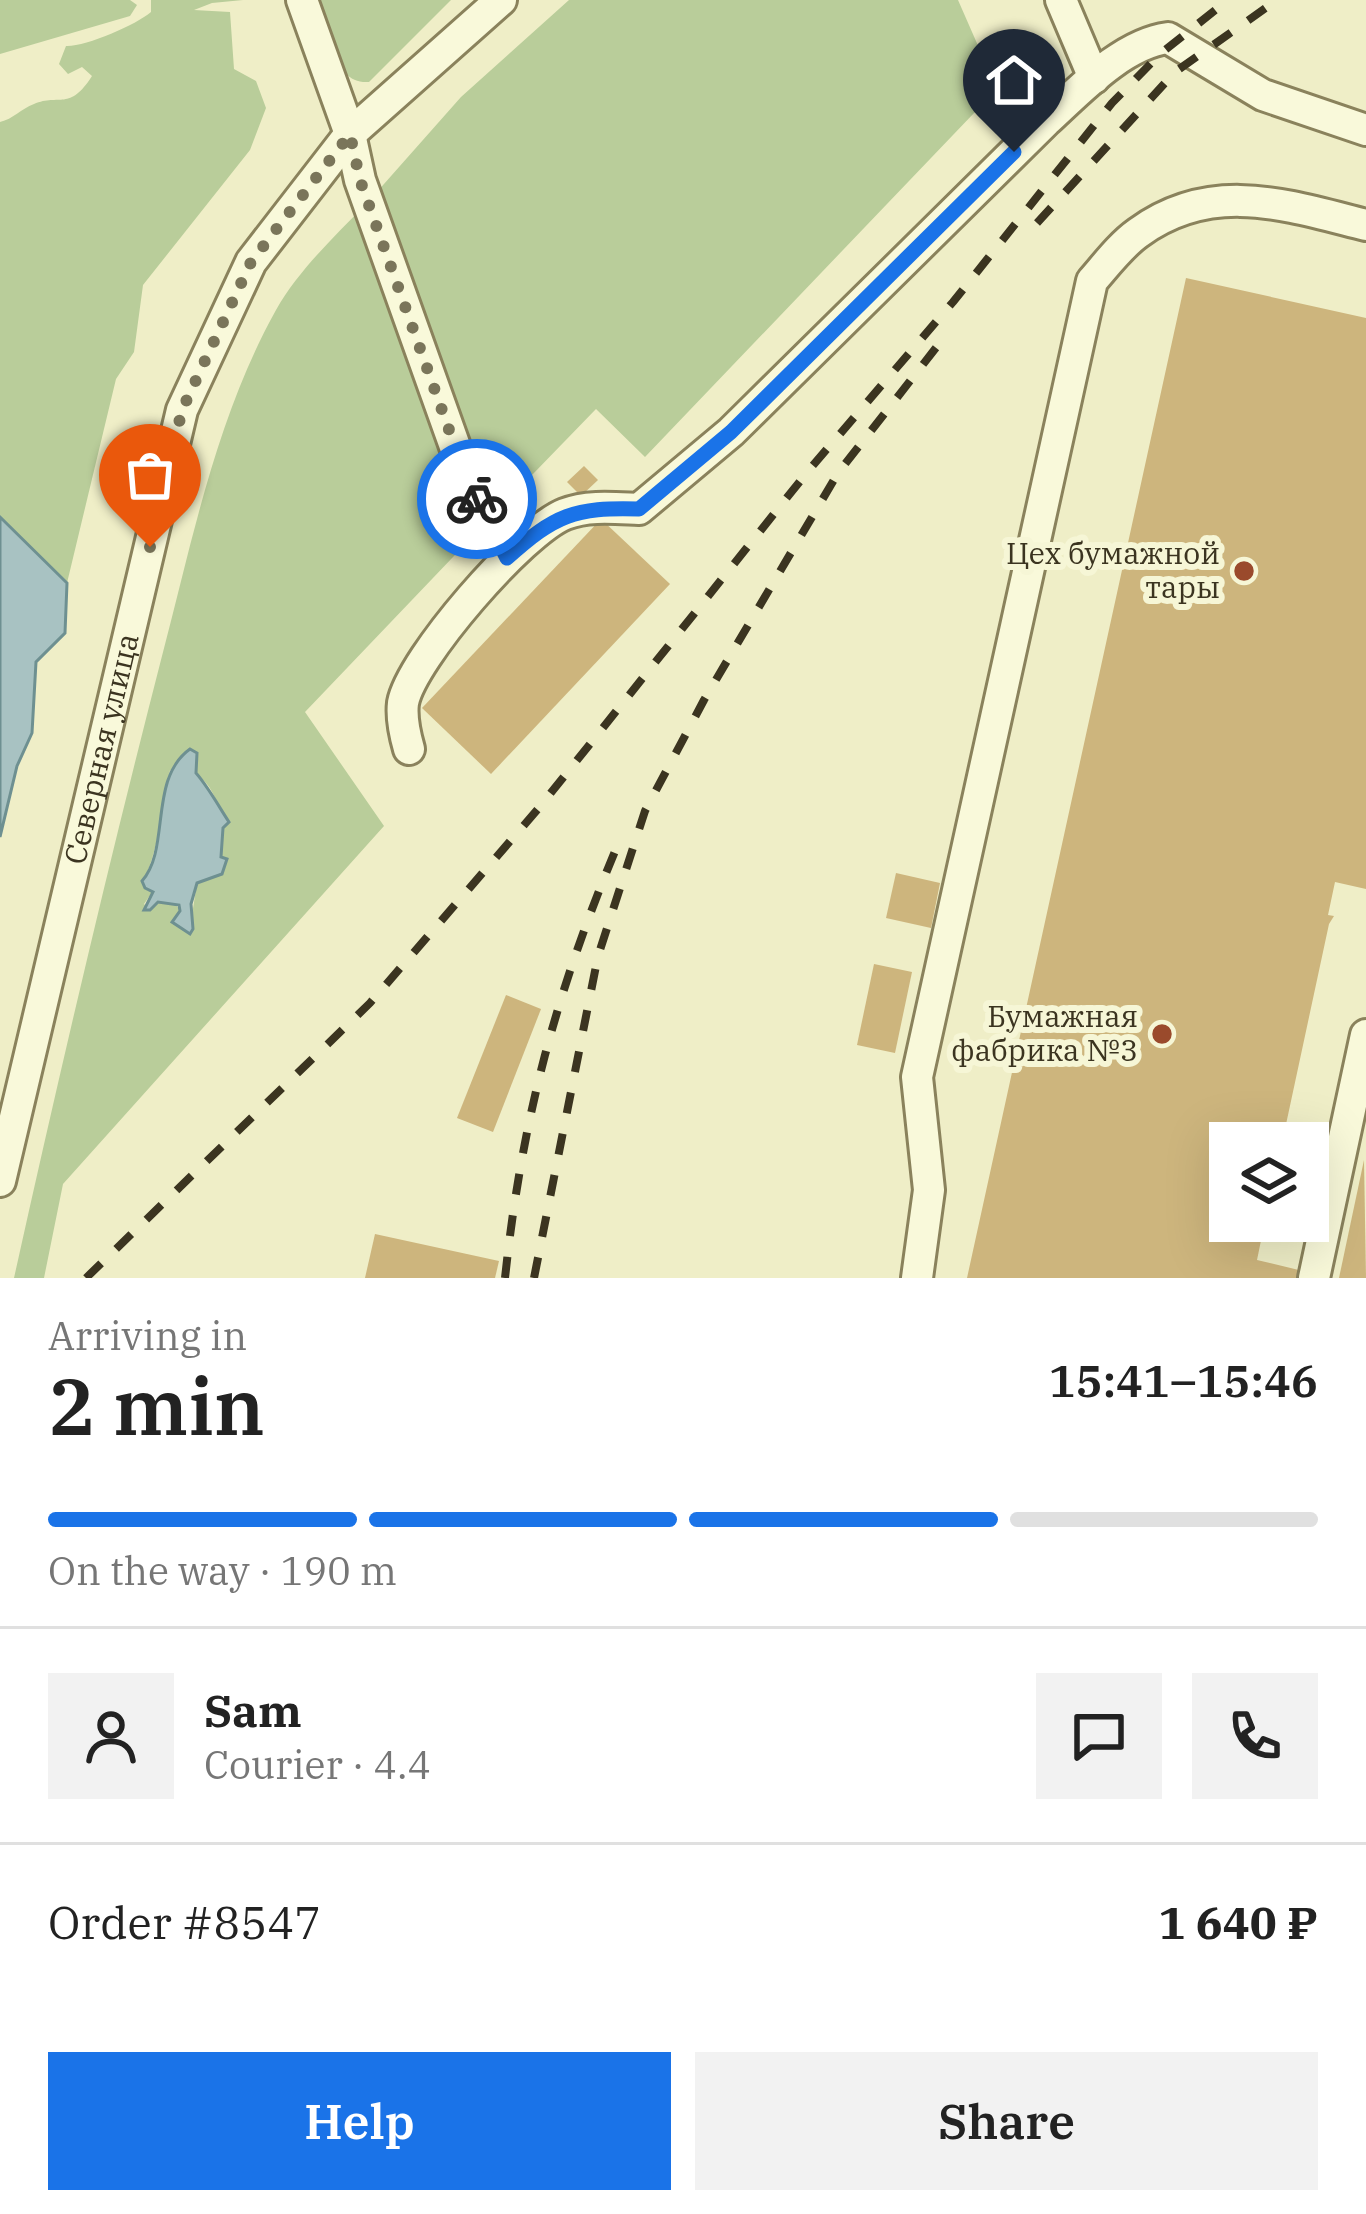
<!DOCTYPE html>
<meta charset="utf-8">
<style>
:root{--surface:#fff;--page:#f2f2f2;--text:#222;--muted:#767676;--line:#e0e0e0;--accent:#1a73e8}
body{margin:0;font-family:"IBM Plex Serif",serif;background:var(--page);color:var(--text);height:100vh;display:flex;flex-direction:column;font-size:45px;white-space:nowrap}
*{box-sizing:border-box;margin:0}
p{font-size:39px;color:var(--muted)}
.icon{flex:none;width:66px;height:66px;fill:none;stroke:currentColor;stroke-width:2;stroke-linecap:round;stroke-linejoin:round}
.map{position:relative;height:1278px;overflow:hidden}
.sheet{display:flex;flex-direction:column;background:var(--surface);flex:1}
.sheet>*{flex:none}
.buttons{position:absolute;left:1209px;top:1122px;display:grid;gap:24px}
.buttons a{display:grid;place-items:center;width:120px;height:120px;border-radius:0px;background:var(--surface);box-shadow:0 12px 48px #0002;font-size:60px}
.pin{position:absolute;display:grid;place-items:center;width:102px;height:102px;color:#fff;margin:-123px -51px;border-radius:50% 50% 50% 0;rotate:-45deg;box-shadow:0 0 12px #0007}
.pin .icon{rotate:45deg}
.courier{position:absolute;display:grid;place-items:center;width:120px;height:120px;margin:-60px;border:9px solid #1a73e8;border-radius:50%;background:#fff;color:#222;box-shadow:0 3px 15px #0007}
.headline em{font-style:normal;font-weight:600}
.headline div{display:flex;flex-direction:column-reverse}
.headline{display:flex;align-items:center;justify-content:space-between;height:204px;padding:0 48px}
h1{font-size:78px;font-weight:600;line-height:90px}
.bar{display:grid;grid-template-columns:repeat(4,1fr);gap:18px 12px;align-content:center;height:144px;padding:0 48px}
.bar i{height:15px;border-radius:9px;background:var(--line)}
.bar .on{background:var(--accent)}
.bar p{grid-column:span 4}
.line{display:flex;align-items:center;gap:30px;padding:0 48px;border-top:3px solid var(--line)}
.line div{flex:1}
.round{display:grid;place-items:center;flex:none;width:126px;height:126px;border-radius:0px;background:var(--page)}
.cta{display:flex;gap:24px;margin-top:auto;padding:24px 48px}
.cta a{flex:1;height:138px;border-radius:0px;background:var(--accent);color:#fff;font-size:48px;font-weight:600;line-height:138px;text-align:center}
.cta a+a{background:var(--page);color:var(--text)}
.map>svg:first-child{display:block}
.green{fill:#b9cd9a;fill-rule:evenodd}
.water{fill:#a8c2c2;stroke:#6e9091;stroke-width:3}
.building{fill:#cdb57d}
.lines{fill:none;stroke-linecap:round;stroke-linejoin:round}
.minor-casing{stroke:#8a825c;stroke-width:36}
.minor{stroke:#f9f9da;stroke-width:30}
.rail{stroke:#3b3420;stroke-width:8;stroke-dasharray:21 21;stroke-linecap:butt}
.done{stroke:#7a755a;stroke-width:12;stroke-dasharray:0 21.6}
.route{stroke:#1a73e8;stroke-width:15}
.poi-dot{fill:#9a4a2c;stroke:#f6f6d6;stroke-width:4.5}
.labels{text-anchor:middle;stroke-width:12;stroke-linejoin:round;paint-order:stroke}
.poi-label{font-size:30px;fill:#3b3420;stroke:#f6f6d6;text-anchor:end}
.street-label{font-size:30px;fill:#3b3420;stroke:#f6f6d6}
</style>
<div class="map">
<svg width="1366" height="1278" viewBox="0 0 1366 1278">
<rect width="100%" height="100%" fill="#efeec7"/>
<g class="green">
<path d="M0 0H130L137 5 130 16 0 54Z"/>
<path d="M151 0H243L212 3 194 10 230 12 234 69 256 81 266 108 250 150 143 285 134 352 116 379 67 583 0 517V122C13 119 21 109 34 104 60 93 69 112 92 76L82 67 68 74 59 64 66 46C85 47 136 25 151 12Z"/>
<path d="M312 0H451L369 82C333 85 323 28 312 0Z"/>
<path d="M569 0H958L997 89 645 457 596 409 497 511 486 491 376 193 461 97Z"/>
<path d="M364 206 475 534 305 712 384 826 63 1184 44 1278H14C60 1070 109 862 162 656 193 538 216 418 276 310 298 271 333 238 364 206ZM170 770C179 771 191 771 198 776 221 791 226 833 221 858L227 860 222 874 197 883 191 921C178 908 169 891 150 910L144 904 153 891 142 881C156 864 165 796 170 770Z"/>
</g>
<g class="water">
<path d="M0 517 67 583 65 633 36 662 32 733 17 766 0 837Z"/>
<path d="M190 749 197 753 196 773C209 788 219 807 229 822L223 828 221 857 227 859 222 874 197 883 191 904 193 929 190 934 172 922 180 911 179 905 158 902 150 910H144L153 892 145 888 142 881C171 848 148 779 190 749Z"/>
</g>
<g class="building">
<path d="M1186 278 1366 318V889L1335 882 1328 915 1334 916 1329 924 1282 1143H1230V1221H1265L1257 1260 1332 1278H967Z"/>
<path d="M584 466 598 480 581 496 567 482Z"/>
<path d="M601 519 670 584 491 774 422 708Z"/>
<path d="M896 873 940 883 931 928 886 918Z"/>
<path d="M874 964 912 972 895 1053 857 1045Z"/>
<path d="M506 995 541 1009 493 1132 457 1118Z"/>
<path d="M1364 1160 1366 1278H1339Z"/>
<path d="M375 1234 499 1261 495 1278H365Z"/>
</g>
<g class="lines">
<g class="minor-casing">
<g id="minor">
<path d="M302 0 350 134 360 180 458 455 507 558"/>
<path d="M1061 0 1094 78"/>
<path d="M409 749C405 735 401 719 403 703 411 659 522 531 565 514 588 505 615 508 639 509L731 432 1046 121C1079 91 1122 44 1168 38L1263 95 1366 130"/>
<path id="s1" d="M0 1181 182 410 251 262 350 134 501 0"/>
<path d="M917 1278 929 1190 917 1077 1092 281C1106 265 1121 245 1138 233 1212 179 1286 205 1366 225"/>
<path d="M1314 1278 1366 1035"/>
</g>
</g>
<use href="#minor" class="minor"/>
<g class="rail">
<path d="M1037 223 1175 72 1277 0"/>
<path d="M86 1278 370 1003 538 809 809 470 953 302 1112 103 1160 54 1228 0"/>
<path d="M505 1278C522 1118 556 992 618 844"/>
<path d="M534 1278 598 956 645 811 704 700 838 473 946 335"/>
</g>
</g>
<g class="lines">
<path class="done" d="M150 547 182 410 251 262 350 134 360 180 458 455 477 499"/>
<path class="route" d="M477 499 507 558C555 515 574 507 639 509L731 432 1014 152"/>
</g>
<g class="poi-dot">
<circle cx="1244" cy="571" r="12"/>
<circle cx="1162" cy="1034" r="12"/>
</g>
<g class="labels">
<g class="poi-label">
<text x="1220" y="564">Цех бумажной<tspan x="1220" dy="34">тары</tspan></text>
<text x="1138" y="1027">Бумажная<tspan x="1138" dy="34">фабрика №3</tspan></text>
</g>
<g class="street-label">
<text dy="10" stroke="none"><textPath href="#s1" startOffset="444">Северная улица</textPath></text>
</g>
</g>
</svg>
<div class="buttons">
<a><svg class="icon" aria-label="layers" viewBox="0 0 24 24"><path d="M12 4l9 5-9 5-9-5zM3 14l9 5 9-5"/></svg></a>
</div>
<div class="pin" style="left:150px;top:547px;background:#ea580c"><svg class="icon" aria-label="bag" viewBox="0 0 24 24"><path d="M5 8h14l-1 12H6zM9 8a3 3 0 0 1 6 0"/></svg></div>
<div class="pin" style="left:1014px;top:152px;background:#1f2937"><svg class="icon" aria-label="home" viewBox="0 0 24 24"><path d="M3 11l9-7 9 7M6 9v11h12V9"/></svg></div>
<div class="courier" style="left:477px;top:499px"><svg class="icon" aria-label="bike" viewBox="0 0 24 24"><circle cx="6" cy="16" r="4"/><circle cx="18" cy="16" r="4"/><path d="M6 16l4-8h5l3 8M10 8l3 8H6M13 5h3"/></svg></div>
</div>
<section class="sheet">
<div class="headline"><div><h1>2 min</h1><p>Arriving in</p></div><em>15:41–15:46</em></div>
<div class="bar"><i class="on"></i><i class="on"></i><i class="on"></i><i></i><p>On the way · 190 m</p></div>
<div class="line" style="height:216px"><a class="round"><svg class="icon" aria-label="person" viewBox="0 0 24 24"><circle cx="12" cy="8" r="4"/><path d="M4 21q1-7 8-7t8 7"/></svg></a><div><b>Sam</b><p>Courier · 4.4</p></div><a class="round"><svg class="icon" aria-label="chat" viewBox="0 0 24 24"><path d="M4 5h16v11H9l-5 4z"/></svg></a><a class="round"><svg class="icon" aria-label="phone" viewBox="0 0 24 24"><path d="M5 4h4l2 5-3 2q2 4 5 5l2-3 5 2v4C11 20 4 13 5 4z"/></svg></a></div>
<div class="line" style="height:156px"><div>Order #8547</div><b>1 640 ₽</b></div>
<div class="cta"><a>Help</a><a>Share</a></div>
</section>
